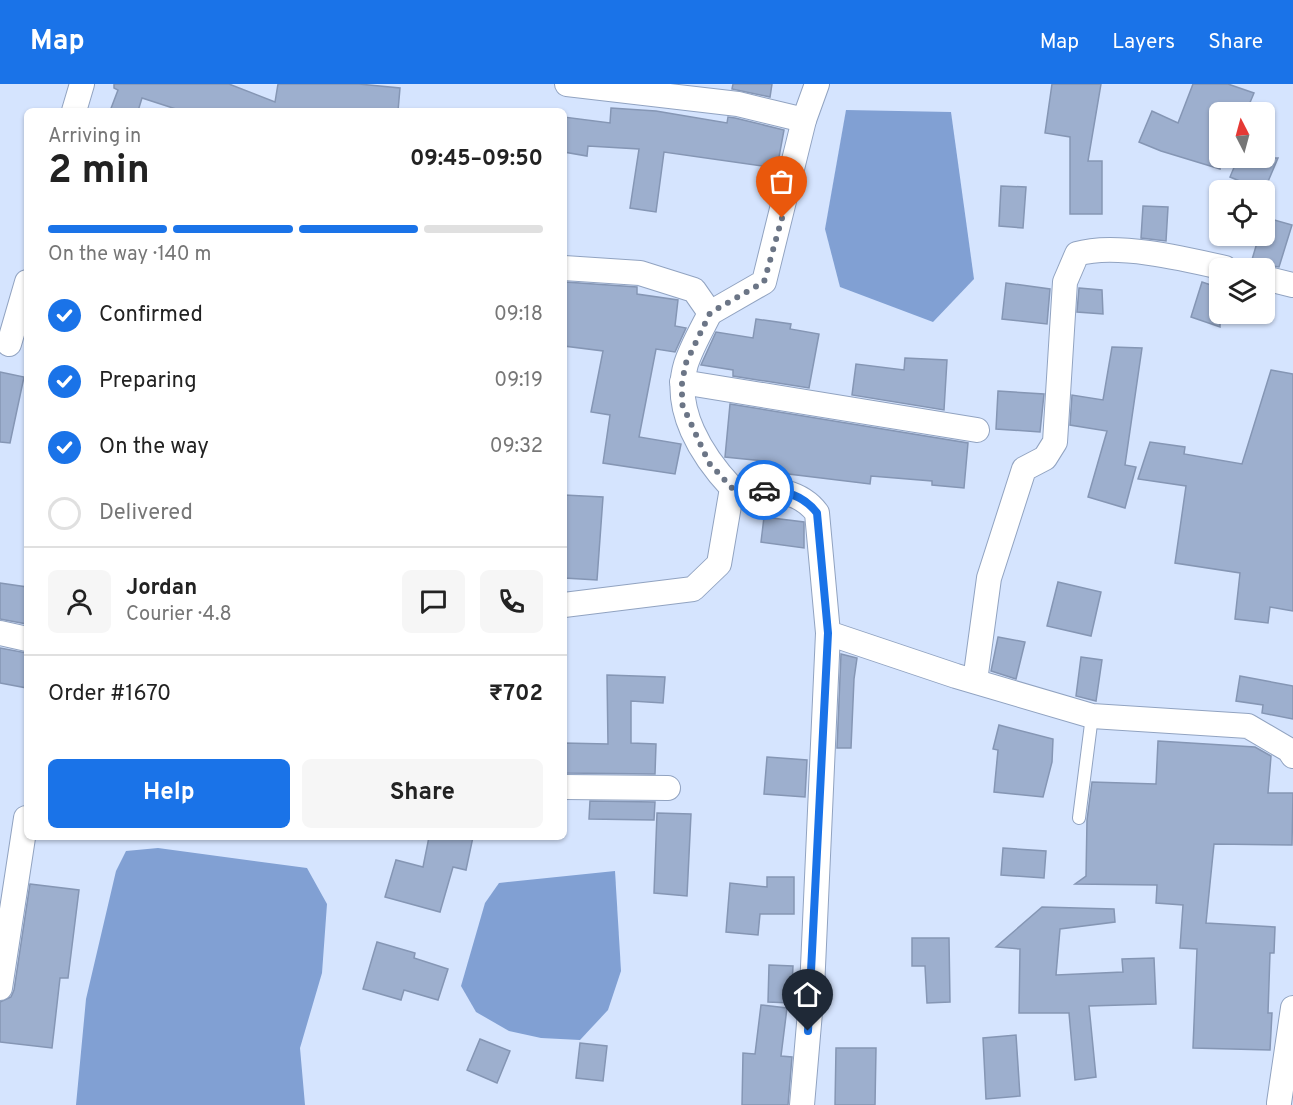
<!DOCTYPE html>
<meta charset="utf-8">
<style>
:root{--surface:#fff;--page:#f6f6f6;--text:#222;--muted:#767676;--line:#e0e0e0;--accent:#1a73e8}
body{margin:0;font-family:Overpass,sans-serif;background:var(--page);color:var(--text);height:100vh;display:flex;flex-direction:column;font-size:22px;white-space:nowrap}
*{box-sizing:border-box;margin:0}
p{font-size:20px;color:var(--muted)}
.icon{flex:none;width:33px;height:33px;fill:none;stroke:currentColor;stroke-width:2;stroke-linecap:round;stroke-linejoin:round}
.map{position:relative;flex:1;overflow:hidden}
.details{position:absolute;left:24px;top:24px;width:543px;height:732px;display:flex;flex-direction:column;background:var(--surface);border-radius:9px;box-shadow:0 2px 4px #0004}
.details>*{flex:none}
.needle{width:39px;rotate:354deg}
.controls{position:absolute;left:1209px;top:18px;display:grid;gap:12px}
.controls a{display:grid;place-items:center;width:66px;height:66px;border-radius:9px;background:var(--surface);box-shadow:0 2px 4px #0004;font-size:30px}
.pin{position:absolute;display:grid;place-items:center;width:51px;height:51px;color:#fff;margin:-62px -26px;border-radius:50% 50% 50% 0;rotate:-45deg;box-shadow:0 0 6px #0007}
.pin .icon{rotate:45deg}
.courier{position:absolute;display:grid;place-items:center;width:60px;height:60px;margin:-30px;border:4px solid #1a73e8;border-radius:50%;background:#fff;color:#222;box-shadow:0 2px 8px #0007}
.headline em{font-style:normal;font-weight:700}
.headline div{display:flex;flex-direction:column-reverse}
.headline{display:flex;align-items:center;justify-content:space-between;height:102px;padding:0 24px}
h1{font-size:39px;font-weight:700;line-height:45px}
.bar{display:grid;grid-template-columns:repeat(4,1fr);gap:9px 6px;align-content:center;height:72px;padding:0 24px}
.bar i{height:8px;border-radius:4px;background:var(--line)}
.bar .current{background:var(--accent)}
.bar p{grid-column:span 4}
.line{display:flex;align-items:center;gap:15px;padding:0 24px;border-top:2px solid var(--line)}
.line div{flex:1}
.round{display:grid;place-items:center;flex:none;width:63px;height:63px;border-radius:9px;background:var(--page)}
ol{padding:0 24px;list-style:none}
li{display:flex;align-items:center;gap:18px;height:66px}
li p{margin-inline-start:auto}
li .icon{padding:6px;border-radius:50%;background:var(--accent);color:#fff;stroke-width:4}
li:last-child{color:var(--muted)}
li i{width:33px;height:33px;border:3px solid var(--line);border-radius:50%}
.action{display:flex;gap:12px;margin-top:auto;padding:12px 24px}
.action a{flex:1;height:69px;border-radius:9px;background:var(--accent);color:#fff;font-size:24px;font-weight:700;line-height:69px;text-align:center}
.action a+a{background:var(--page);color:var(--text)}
header{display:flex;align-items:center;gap:36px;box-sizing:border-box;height:84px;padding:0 30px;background:var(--accent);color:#fff}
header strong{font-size:28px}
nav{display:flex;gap:33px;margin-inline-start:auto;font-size:21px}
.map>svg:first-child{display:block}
.water{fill:#81a0d3}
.building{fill:#9dafce;stroke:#8596b4;stroke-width:1.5}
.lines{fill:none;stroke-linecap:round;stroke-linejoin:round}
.lane-casing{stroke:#91a3c1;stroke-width:14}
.street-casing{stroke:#91a3c1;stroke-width:26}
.lane{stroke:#fff;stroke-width:12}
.street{stroke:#fff;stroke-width:24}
.done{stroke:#6b7586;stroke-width:6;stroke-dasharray:0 10.8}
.route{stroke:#1a73e8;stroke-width:8}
</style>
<header>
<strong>Map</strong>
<nav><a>Map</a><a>Layers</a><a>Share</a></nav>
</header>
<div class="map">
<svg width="1293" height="1021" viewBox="0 0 1293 1021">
<rect width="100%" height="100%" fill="#d5e4fe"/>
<g class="water">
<path d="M846 26 951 28 974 195 933 238 840 203 825 145Z"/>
<path d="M158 764 307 784 327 820 322 889 300 964 305 1021H76L86 915 116 787 126 767Z"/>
<path d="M615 787 621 887 608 926 580 956 541 954 509 947 476 928 461 902 485 819 499 799Z"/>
</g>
<g class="building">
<path d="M114 0H229L275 18 278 0H359L400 4 398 27H182L142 14 138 27H110L118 6 114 4Z"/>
<path d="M733 0H772L770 13 732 5Z"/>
<path d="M1052 0H1101L1088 77H1102V130H1070V53L1045 49Z"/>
<path d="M1193 0H1228L1254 9 1246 28H1220V85L1161 67 1139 58 1152 27 1178 39Z"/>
<path d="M611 24 656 27 727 39 728 33 735 34 784 46 777 84 664 68 656 128 630 124 639 65 588 62 587 72 564 68V33L610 39Z"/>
<path d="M1238 74H1278L1264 107 1230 93Z"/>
<path d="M1001 102 1026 103 1023 144 999 142Z"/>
<path d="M1143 122 1168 123 1166 157 1141 154Z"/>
<path d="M1264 133 1292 141 1279 183 1251 179 1259 152H1264Z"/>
<path d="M565 198 637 203V210L678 216 675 242 686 244 675 268 656 265 639 353 681 360 675 390 603 379 610 331 591 328 603 267 564 262Z"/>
<path d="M1202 198 1220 204V243L1191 233Z"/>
<path d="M1006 199 1050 205 1047 240 1002 235Z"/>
<path d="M1079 204 1102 206 1103 230 1077 228Z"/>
<path d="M756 235 791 240 790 245 819 250 809 304 733 292V286L701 281 716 248 753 254Z"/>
<path d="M1112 263 1142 264 1125 381 1136 383 1125 424 1088 413 1107 347 1070 341 1072 311 1103 316Z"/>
<path d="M905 274 947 276 944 326 852 311 856 280 904 286Z"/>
<path d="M1271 286 1293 290V527L1270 523 1268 539 1235 535 1240 489 1175 479 1186 402 1138 395 1150 358 1185 363 1184 370 1242 380Z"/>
<path d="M0 288 24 293 10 359 0 358Z"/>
<path d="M998 307 1044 310 1040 348 996 345Z"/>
<path d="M730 320 968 359 964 404 932 401V397L871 392 870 400 764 387 765 377 725 373Z"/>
<path d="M564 411 603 413 597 496 564 494Z"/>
<path d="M764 433 804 438V464L761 458Z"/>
<path d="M1058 498 1101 508 1091 552 1047 542Z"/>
<path d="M0 499 27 503V540L0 535Z"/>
<path d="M998 553 1025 558 1016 595 991 587Z"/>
<path d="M0 564 27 569V604L0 599Z"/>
<path d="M841 570 857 574 854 595 851 664H837Z"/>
<path d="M1081 573 1102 576 1096 617 1076 612Z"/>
<path d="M607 591 665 593 663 619 631 617V659L656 660 655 690 564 689V659L608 660Z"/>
<path d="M1240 592 1293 602V635L1262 629 1263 621 1236 617Z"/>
<path d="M999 641 1053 655 1052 678 1043 713 994 708 998 666 993 665Z"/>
<path d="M1158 657 1255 663 1271 672 1268 709H1293L1292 761 1214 760 1206 839 1275 843 1274 869H1270L1268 929H1272L1270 966 1193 964 1197 865 1180 864 1183 821 1156 819 1157 801 1075 800 1086 792 1087 736 1092 698 1156 700Z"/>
<path d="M767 673 807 676 805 713 764 710Z"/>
<path d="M590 717 655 718 654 736 589 735Z"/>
<path d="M657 729 691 730 687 812 654 809Z"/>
<path d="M429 753H473L466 786 453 783 440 828 385 813 396 776 423 783Z"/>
<path d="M1003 764 1046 767 1044 794 1001 791Z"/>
<path d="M767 793H794V830H760L758 851 726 848 730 799 767 803Z"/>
<path d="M30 800 79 806 68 894H60L52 964 0 958V918L11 913 14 906Z"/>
<path d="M1042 823 1114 825 1115 838 1060 845 1056 891 1123 888 1122 875 1154 874 1156 920 1089 922 1096 993 1075 996 1069 929H1019L1020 865 996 863Z"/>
<path d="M912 854H949L950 918 927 919 925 882H912Z"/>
<path d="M377 858 415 869 414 874 448 885 438 916 404 906 401 916 363 905Z"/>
<path d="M769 881 793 882 791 919 768 918Z"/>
<path d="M761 921 787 924 781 972 792 973 788 1021H742L743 969 755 970Z"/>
<path d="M1016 951 1020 1012 986 1015 983 954Z"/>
<path d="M480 955 510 967 497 999 467 986Z"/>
<path d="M580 959 607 962 603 997 576 994Z"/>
<path d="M836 964H876L875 1021H835Z"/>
</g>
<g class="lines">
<g class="lane-casing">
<path id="lane" d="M1079 734 1092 632"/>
</g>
<g class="street-casing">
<g id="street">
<path d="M567 0 738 20 804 36"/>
<path d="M74 27 82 0"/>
<path d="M564 184 640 189 694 206 710 229C702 245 692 262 686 280 672 325 702 372 732 404L719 480 693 505 564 521"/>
<path d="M1264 194 1293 201"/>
<path d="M710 229 764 198 804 36 817 0"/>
<path d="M9 260 27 198"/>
<path d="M682 298 977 346"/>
<path d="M732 404C763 406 797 402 817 429L828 549 956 592 1092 632 1248 642 1289 666 1293 672"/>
<path d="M0 549 27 555"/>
<path d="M975 597 989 494 1024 385 1045 374 1055 358 1065 198 1077 170C1115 158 1186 175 1225 184"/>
<path d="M564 703 668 704"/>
<path d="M0 904 26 734"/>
<path d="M1279 1019 1293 924"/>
<path d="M802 1021 812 905 828 549"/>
</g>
</g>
<use href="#lane" class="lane"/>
<use href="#street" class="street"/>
</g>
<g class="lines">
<path class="done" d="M764 406 732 404 709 379 682 320V298L686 279 710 229 764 198 782 134"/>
<path class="route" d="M764 406C787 408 802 410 817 429L828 549 808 947"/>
</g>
</svg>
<div class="controls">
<a><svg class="needle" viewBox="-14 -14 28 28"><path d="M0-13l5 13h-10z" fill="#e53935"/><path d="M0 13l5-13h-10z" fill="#767676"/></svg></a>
<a><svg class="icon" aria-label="locate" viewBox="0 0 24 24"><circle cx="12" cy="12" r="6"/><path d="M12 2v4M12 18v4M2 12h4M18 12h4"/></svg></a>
<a><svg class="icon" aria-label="layers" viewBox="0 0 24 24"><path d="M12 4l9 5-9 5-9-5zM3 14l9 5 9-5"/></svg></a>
</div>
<div class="pin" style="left:782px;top:134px;background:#ea580c"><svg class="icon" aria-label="bag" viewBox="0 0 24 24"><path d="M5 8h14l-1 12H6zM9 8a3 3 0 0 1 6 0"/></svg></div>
<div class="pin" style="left:808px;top:947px;background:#1f2937"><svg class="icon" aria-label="home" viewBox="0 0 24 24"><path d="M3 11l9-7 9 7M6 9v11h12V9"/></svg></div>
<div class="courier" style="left:764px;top:406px"><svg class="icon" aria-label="car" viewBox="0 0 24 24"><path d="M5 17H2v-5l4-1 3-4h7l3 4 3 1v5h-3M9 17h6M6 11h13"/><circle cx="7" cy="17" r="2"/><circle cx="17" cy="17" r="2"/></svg></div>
<section class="details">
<div class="headline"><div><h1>2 min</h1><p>Arriving in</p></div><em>09:45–09:50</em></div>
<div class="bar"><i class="current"></i><i class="current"></i><i class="current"></i><i></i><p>On the way · 140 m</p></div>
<ol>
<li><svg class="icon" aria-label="check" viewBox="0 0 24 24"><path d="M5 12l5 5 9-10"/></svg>Confirmed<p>09:18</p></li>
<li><svg class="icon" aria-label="check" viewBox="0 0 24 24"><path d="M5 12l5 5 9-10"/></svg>Preparing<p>09:19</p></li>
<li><svg class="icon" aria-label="check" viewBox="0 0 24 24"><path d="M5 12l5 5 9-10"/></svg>On the way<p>09:32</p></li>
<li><i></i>Delivered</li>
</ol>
<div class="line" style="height:108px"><a class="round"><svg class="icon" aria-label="person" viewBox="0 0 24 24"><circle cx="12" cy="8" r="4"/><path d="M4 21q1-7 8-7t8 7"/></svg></a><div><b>Jordan</b><p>Courier · 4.8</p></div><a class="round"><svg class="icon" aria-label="chat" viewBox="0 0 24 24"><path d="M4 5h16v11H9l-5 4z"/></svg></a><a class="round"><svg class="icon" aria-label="phone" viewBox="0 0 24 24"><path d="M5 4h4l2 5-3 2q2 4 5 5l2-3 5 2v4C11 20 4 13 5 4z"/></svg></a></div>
<div class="line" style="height:78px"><div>Order #1670</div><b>₹702</b></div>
<div class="action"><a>Help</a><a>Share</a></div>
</section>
</div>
